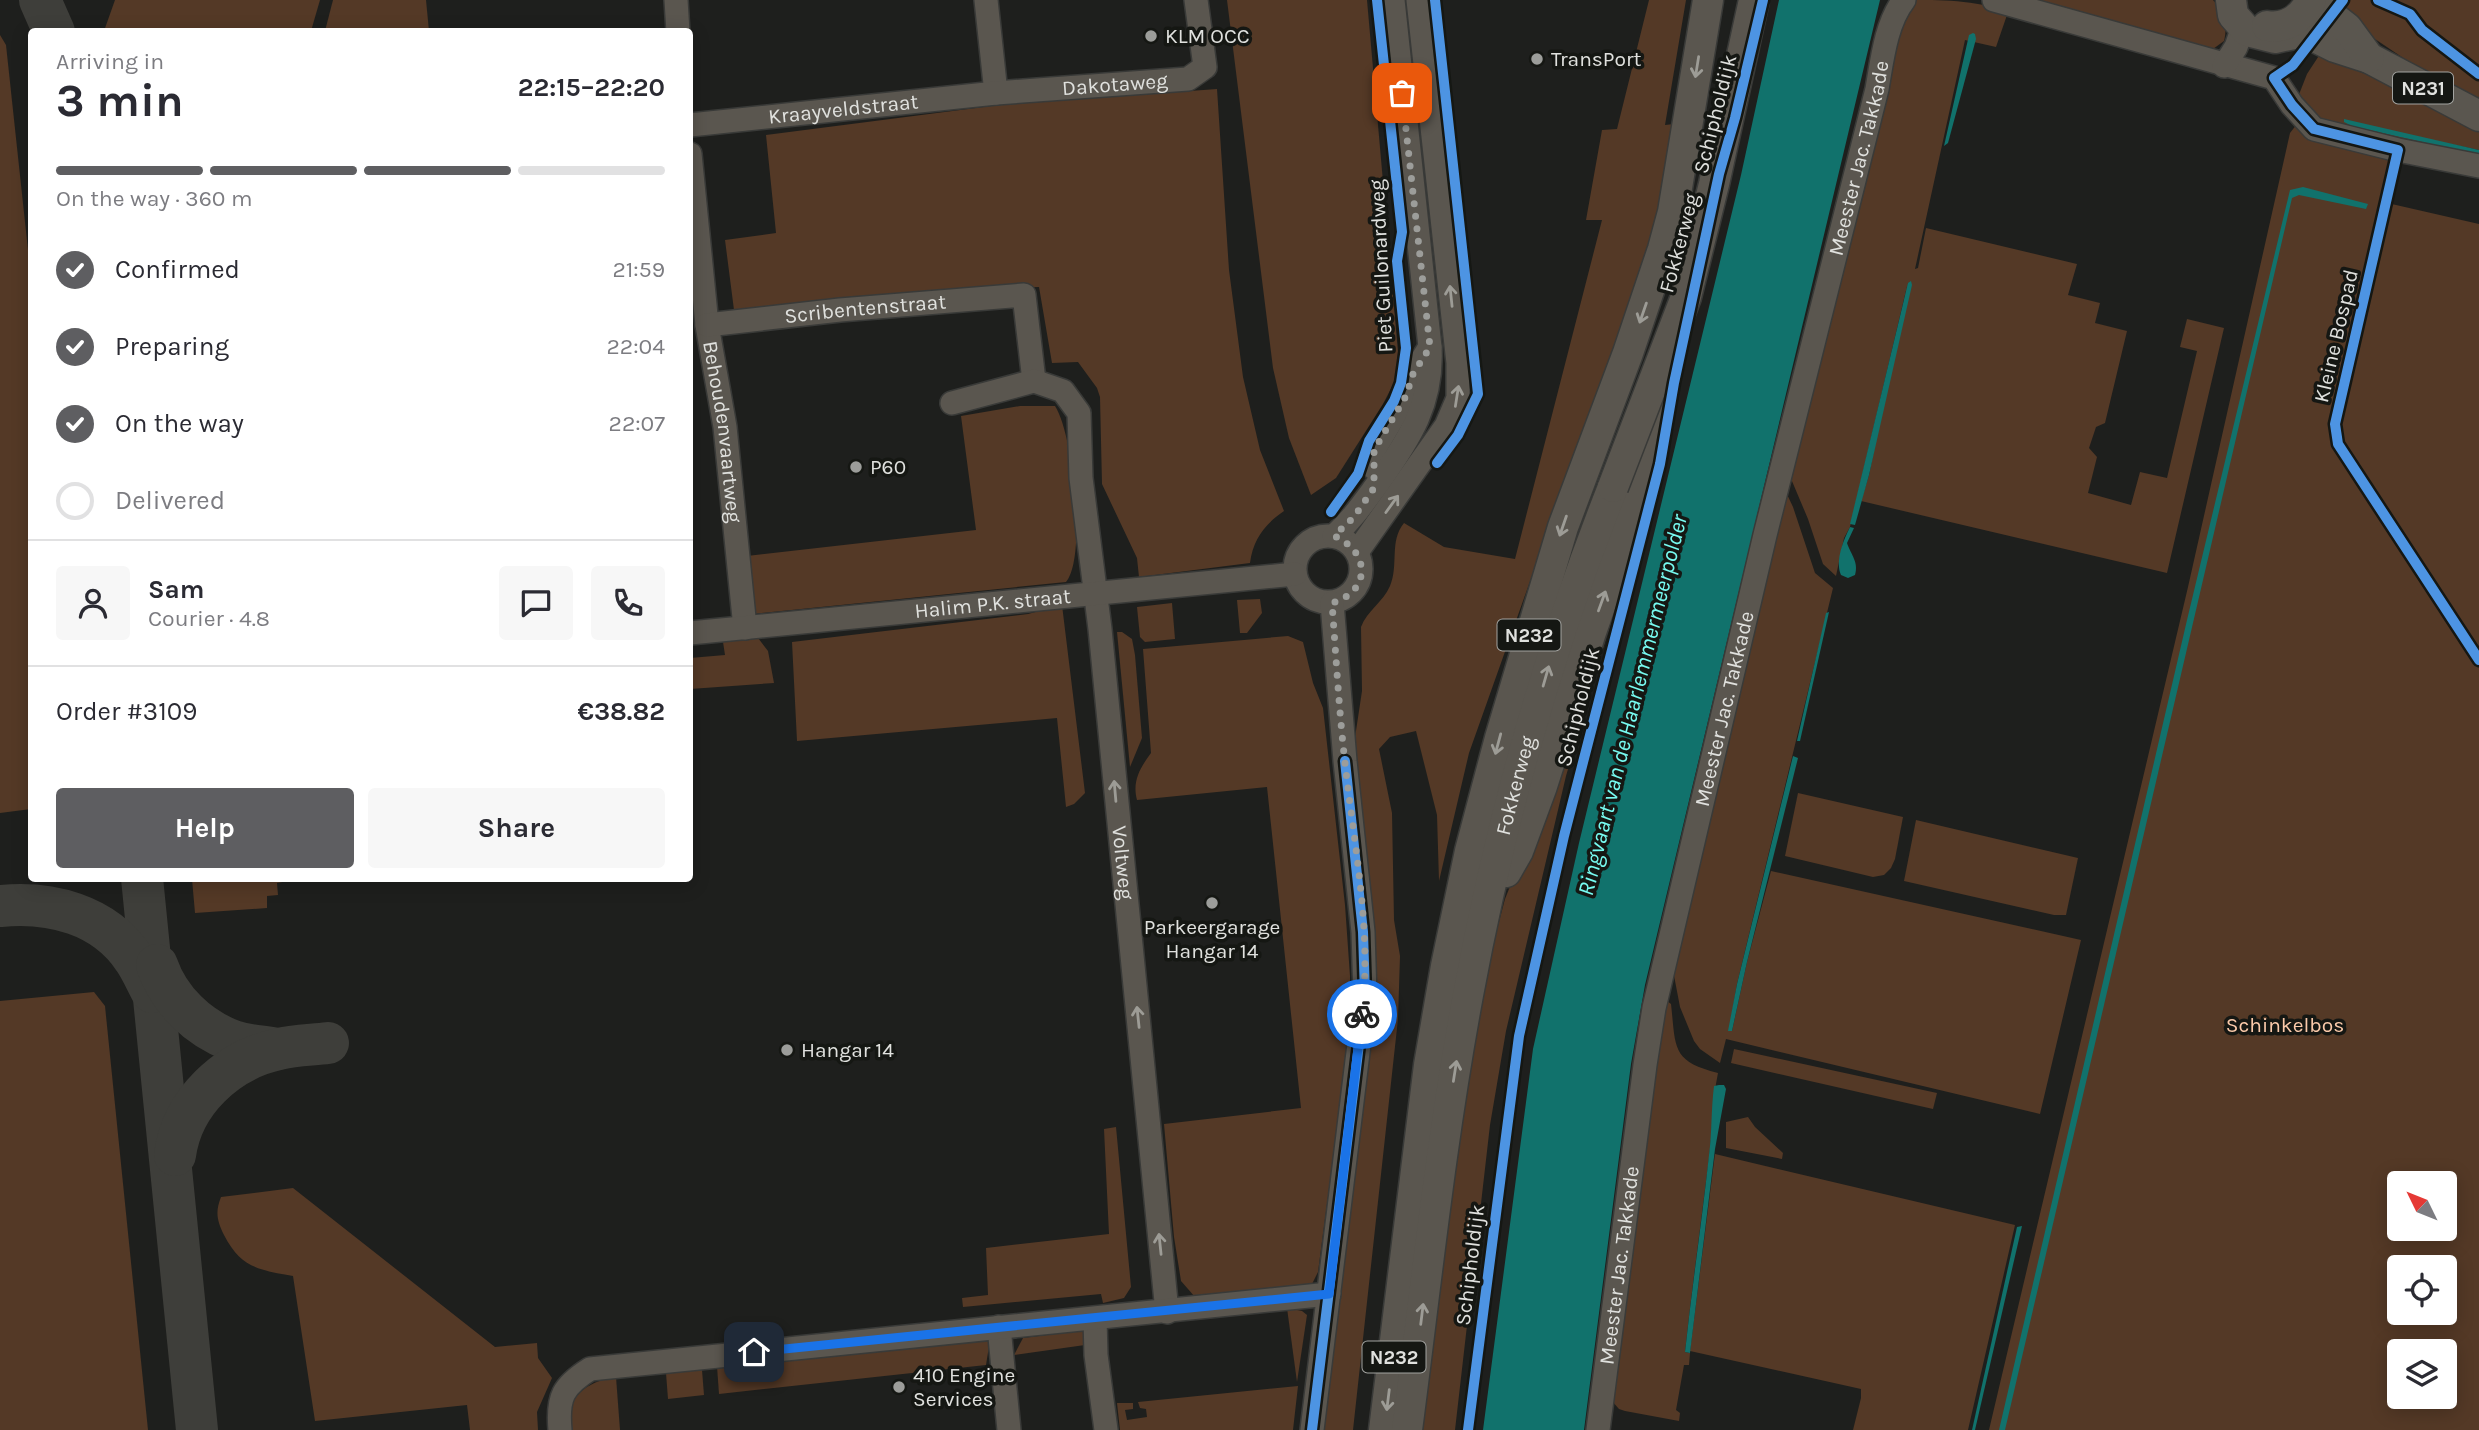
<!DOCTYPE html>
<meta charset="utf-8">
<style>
:root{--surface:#fff;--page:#f7f7f7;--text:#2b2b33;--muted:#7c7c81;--line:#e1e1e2;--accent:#5e5e61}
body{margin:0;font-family:Karla,sans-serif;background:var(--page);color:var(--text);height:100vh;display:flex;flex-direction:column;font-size:26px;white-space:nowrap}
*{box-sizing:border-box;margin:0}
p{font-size:23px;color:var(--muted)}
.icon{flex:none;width:38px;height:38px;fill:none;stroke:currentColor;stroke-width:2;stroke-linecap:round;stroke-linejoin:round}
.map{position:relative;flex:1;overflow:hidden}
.drawer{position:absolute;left:28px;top:28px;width:665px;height:854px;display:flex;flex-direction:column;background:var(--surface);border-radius:7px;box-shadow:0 4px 18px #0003}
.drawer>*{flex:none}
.needle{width:46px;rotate:313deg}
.tools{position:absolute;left:2387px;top:1171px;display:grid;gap:14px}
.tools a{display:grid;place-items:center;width:70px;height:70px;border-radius:7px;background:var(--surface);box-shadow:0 4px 18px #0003;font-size:35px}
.pin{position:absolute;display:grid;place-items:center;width:60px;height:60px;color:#fff;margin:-30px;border-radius:14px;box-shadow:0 4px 10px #0006}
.courier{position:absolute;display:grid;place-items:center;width:70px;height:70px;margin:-35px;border:5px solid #1a73e8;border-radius:50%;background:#fff;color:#222;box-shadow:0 2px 9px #0007}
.overview em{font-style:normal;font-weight:700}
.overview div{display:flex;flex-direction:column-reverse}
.overview{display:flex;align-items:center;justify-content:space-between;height:119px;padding:0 28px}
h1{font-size:46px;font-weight:700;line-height:52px}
.bar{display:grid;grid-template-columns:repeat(4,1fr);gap:10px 7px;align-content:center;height:84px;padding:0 28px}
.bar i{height:9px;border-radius:5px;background:var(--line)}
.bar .selected{background:var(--accent)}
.bar p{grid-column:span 4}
.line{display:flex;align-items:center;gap:18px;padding:0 28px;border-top:2px solid var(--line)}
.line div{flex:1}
.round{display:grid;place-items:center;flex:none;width:74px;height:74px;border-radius:7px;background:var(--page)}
ol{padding:0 28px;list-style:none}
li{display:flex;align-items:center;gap:21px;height:77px}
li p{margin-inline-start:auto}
li .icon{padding:7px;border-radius:50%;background:var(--accent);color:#fff;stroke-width:4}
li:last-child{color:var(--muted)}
li i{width:38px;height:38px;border:4px solid var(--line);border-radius:50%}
.button{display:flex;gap:14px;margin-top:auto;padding:14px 28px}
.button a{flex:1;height:80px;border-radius:7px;background:var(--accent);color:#fff;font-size:28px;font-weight:700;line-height:80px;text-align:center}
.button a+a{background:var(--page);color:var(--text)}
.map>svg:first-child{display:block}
.green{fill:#543926;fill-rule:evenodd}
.water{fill:#11726c}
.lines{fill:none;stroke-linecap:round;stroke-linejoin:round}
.taxiway{stroke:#3e3e3a;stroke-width:42}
.minor-casing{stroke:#393a38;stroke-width:26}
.major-casing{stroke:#393a38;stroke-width:33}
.minor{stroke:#5a564f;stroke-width:23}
.major{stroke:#5a564f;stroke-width:30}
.major-bridge-casing{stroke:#393a38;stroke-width:33;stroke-linecap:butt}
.major-bridge{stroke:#5a564f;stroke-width:30}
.cycleway-casing{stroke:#151713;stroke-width:15}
.cycleway{stroke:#4d94e3;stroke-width:10}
.oneway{stroke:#9d9c96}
.done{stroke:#9c9d9a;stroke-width:7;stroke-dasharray:0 12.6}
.route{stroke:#1a73e8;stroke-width:9}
.poi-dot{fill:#9c9d9a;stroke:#151713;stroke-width:2.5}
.labels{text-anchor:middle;stroke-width:7;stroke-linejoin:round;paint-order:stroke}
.shield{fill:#151713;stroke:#a3a4a1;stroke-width:2}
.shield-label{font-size:19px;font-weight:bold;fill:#e0e1de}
.poi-label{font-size:21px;fill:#e0e1de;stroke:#151713;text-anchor:start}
.street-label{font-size:21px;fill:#e0e1de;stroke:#151713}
.park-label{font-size:21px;fill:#fbcaaa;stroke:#151713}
.water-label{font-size:23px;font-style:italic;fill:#77fbf1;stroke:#151713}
</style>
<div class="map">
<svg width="2479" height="1430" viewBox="0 0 2479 1430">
<rect width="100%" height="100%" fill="#1e1f1d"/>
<g class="green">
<path d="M115 0H320L311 31H104Z"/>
<path d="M333 0H426L429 31H325Z"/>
<path d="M1227 0H1367L1398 352 1396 379 1383 404 1336 478 1311 495 1289 438 1273 368Z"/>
<path d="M1649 0H1686L1665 125 1674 124 1651 244 1601 394 1566 476 1555 511 1469 753 1439 881 1437 815 1416 731 1390 737 1379 749 1392 813 1394 920 1400 956 1398 1019 1353 1430H1322L1361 1108 1354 744 1362 691 1361 627C1367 611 1383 602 1390 586 1399 565 1389 541 1404 523L1444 547 1515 559 1602 220H1586L1602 130 1617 129Z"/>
<path d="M1916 0C1941 0 1988 0 2007 15L1996 47 1965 40 1915 269 1918 268 1926 228 2077 264 2068 295 2100 303 2095 323 2127 331 2105 423 2096 427 2089 448 2097 457 2088 493 2131 505 2140 472 2167 478 2197 351 2180 347 2187 319 2224 328 2167 573 1861 501 1869 475 1908 282 1850 527 1844 538 1836 576 1823 564 1808 519 1789 474 1897 26Z"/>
<path d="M2013 0H2213C2224 11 2228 25 2224 41L2213 49 2199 51Z"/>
<path d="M2312 0H2479V109L2375 39Z"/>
<path d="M0 35 6 45 32 287 31 809 0 813Z"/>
<path d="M2324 48 2479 127V150L2344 122 2479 155V162L2316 120 2298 97 2307 74Z"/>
<path d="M1217 89 1229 270 1243 377 1260 450 1284 511C1265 524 1253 539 1250 563L1139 577 1137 558 1102 484 1100 397 1097 388 1078 362 1052 363 1039 287 998 288 734 310 725 240 776 233 766 135 999 105Z"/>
<path d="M2297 124 2392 160 2383 202 2479 224V1430H1989L2188 587 2290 133ZM2399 1183H2445V1228H2399ZM2399 1267H2445V1312H2399ZM2399 1351H2445V1396H2399Z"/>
<path d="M1020 406H1055C1073 433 1087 557 1066 582L752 614 747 556 976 530 961 416Z"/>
<path d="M1785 490 1793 507 1815 573 1833 588 1737 984 1729 1031H1732L1747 962 1771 871 2081 940 2040 1114 1726 1039 1720 1063 1700 1049 1694 1041 1680 1007 1672 965Z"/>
<path d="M1631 552 1566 776 1506 1031 1490 1125 1455 1430H1421L1458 1120 1491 952 1505 899 1554 776Z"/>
<path d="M1260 599 1262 613 1247 633H1240L1237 600Z"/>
<path d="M1172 603 1175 639 1145 642 1140 637 1137 607Z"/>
<path d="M1062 605 1085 793 1074 804 1066 807 1057 718 797 741 792 642 1028 614Z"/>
<path d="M1117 632H1122L1132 639 1135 655 1142 738 1130 767Z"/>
<path d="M1288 636 1303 642 1313 683 1323 708 1345 905 1350 976V1029L1318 1272 1310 1288 1195 1297 1181 1281 1174 1237 1164 1124 1301 1108 1267 787 1137 800C1132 781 1140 768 1151 753L1143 649Z"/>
<path d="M758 638 768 651 774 683 690 689V658L725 655 723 642Z"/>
<path d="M1798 793 1903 817 1895 859 1891 868 1884 875 1873 877 1785 856Z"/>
<path d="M1916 820 2078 858 2066 915H2054L1904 881Z"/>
<path d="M287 878 288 881 277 883 278 895 267 896V908L195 913 192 879Z"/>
<path d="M94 992 105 1006 148 1430H0V1001Z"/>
<path d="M1667 1001 1671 1004C1676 1048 1671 1061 1718 1073 1712 1101 1713 1129 1709 1158 1701 1223 1692 1287 1685 1352L1690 1353 1689 1365H1684L1676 1410 1680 1413 1679 1421 1625 1411 1619 1409 1612 1401 1653 1058Z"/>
<path d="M1734 1049 1937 1093 1933 1109 1731 1063Z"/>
<path d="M1748 1117 1755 1127 1783 1153 1782 1159 1726 1148V1122Z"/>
<path d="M1116 1127 1131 1287 1124 1298 1103 1303 1101 1294 963 1307 962 1298 988 1295 986 1248 1109 1234 1104 1129Z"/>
<path d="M1715 1154 2015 1225 1968 1430H1853L1861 1398V1389L1690 1351Z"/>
<path d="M293 1188 495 1347 537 1343 538 1358 552 1378 537 1412 538 1430H470L467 1405 315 1421 293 1276C259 1270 241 1268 224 1235 217 1221 215 1212 221 1197Z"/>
<path d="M1287 1308 1302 1311 1307 1315 1297 1382Z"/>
<path d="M1086 1330 1085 1345 1014 1355 1023 1338Z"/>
<path d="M990 1340 986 1365 719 1394 717 1366Z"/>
<path d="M702 1370 704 1395 668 1399 666 1373Z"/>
<path d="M616 1377 620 1430H569C565 1396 586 1382 616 1377Z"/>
<path d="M1298 1386 1293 1430H1120L1117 1403H1133V1409L1125 1410 1127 1420 1147 1417 1146 1409 1140 1408 1138 1402Z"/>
</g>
<g class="water">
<path d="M1779 0H1880L1645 985 1631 1064 1584 1430H1483L1533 1049 1579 843 1741 175Z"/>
<path d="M1973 33 1975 34 1976 39 1948 143 1944 146 1969 35Z"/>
<path d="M2344 119 2479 150V155L2352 126 2344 122Z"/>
<path d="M2303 187 2368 204 2366 209 2299 195 2292 198 2005 1430H1999L2187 620 2290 190Z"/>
<path d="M1911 281 1912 285 1869 475 1855 525 1850 524 1908 283Z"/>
<path d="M1850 527 1854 528 1847 543C1851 555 1859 562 1855 575L1848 578 1841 575C1835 561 1843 541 1850 527Z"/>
<path d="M1829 612 1800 741H1797L1826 613Z"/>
<path d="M1793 756 1798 758 1747 962 1732 1031H1728L1737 984Z"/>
<path d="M1719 1085H1724L1726 1089 1715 1149 1690 1353 1685 1352C1692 1286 1702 1221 1709 1155 1712 1132 1711 1109 1714 1086Z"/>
<path d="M2022 1226 1975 1430H1972L2017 1227Z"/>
</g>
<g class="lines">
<g class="taxiway">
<path d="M40 0 54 32"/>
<path d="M142 878 197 1430"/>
<path d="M0 906C50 901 104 914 134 959 141 969 146 981 152 992"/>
<path d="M157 965C169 1000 198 1028 233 1041 247 1046 263 1046 277 1049"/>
<path d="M175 1155C182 1102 227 1060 279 1049 294 1045 312 1045 328 1043"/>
</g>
<g class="minor-casing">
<g id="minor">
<path d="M676 0 678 32"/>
<path d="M986 0 996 93"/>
<path d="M1994 0 2274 78 2292 105 2314 129 2398 150 2479 166"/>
<path d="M2224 66 2236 47 2243 27"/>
<path id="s1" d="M690 125 996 93 1188 79 1205 67 1196 0"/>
<path id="s2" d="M690 154 707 325 725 427 745 628"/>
<path id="s3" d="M707 325 840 310 1024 295 1034 381"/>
<path id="s4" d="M952 403 1034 381 1063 391 1079 413 1081 478 1100 629 1167 1312"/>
<path d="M1374 468V450L1406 396 1413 374 1430 347"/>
<circle cx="1328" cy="569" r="33"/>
<path d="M1334 536C1352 520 1364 502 1379 482 1410 438 1433 403 1430 347L1393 0"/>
<path d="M1357 552 1446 426 1458 398V363L1418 0"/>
<path id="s5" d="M690 633 1295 574"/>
<path d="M1095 1319 1096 1355 1106 1430"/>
<path d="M999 1327 1009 1430"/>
<path d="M560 1430C557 1397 563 1386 590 1369L1329 1294"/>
<path d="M1312 1430 1365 995 1363 932 1345 761 1332 603"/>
<path id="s6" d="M1598 1430 1645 1065 1654 1008 1765 535 1877 89C1882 60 1886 23 1904 0"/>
</g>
</g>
<g class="major-casing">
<g id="major">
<path d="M2231 0 2233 15 2247 31 2275 38 2294 34 2311 35 2335 47 2369 58 2479 116"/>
<path d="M2311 0 2347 28 2369 58"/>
<path d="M2267 26C2288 29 2302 18 2311 0"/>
<path d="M1506 872 1518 851 1542 786 1591 632 1641 489 1658 387"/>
<path d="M1384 1430 1429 1065 1446 966 1470 851 1500 738 1563 527 1628 353 1663 249 1673 212 1708 0"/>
<path id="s7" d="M1407 1430C1426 1285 1441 1139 1468 995 1500 822 1548 651 1613 487"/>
</g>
</g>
<use href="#minor" class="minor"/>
<use href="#major" class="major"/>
<g class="major-bridge-casing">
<path id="major-bridge" d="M1613 487 1686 297 1714 184 1754 0"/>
</g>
<use href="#major-bridge" class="major-bridge"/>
<g class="cycleway-casing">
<g id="cycleway">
<path d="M1435 0 1478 394 1458 435 1437 463"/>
<path d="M2343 0 2293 65 2274 78 2292 105 2314 129 2398 150 2335 424 2338 444 2479 660"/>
<path d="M2378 0 2410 14 2422 30 2479 74"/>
<path d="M1331 512 1358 474 1369 441 1394 401 1401 383 1406 348 1397 261 1402 232 1377 0"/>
<path d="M1312 1430 1365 995 1363 932 1345 761"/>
<path d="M1468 1430 1519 1036 1564 836 1660 464 1674 383 1719 174 1735 118 1763 0"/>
</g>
</g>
<use href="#cycleway" class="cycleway"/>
</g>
<defs><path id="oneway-shaft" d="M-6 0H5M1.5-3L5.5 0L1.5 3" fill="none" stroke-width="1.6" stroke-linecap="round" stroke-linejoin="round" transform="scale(1.75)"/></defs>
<g class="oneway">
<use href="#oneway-shaft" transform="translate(1697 67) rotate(99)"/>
<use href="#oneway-shaft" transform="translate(1451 296) rotate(-96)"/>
<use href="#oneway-shaft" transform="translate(1643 313) rotate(109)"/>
<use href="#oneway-shaft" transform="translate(1457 396) rotate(-81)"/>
<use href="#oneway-shaft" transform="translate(1392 504) rotate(-54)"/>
<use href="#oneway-shaft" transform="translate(1563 526) rotate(109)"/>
<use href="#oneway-shaft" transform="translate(1602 601) rotate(-70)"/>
<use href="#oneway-shaft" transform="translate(1546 676) rotate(-74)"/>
<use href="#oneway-shaft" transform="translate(1498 744) rotate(105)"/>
<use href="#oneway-shaft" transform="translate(1115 791) rotate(-95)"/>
<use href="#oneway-shaft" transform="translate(1138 1017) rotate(-96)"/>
<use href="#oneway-shaft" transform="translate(1455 1071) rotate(-81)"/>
<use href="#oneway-shaft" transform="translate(1160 1244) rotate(-96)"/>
<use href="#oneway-shaft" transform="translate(1422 1314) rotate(-83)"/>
<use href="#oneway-shaft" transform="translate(1388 1400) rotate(97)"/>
</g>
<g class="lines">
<path class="done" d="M1362 1014C1372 932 1354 845 1345 763 1339 710 1336 656 1332 603 1372 591 1370 551 1334 536L1354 517 1374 488V450L1406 396 1413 374 1430 347 1402 93"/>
<path class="route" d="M754 1352 1329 1294 1362 1014"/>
</g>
<g class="poi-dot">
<circle cx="1151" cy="36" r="7"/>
<circle cx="1537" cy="59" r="7"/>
<circle cx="856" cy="467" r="7"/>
<circle cx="1212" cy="903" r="7"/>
<circle cx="787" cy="1050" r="7"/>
<circle cx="899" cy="1387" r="7"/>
</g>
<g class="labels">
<g class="shield">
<rect x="2393" y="72.5" width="60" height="31" rx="5"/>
<rect x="1497.5" y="619.5" width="63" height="31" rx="5"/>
<rect x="1362.5" y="1341.5" width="63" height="31" rx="5"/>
</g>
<g class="shield-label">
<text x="2423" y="95">N231</text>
<text x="1529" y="642">N232</text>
<text x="1394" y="1364">N232</text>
</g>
<g class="poi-label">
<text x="1165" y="43">KLM OCC</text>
<text x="1551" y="66">TransPort</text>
<text x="870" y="474">P60</text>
<text x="1212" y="934" text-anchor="middle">Parkeergarage<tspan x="1212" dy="24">Hangar 14</tspan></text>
<text x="801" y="1057">Hangar 14</text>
<text x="913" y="1382">410 Engine<tspan x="913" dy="24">Services</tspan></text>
</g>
<g class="street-label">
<text dy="7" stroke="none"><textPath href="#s1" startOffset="427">Dakotaweg</textPath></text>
<text dy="7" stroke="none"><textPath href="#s1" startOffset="154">Kraayveldstraat</textPath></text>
<text transform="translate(1715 114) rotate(-76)" y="7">Schipholdijk</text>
<text dy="7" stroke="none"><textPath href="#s6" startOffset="1300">Meester Jac. Takkade</textPath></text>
<text transform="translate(1679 243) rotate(-75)" y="7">Fokkerweg</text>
<text transform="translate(1381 266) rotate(-93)" y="7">Piet Guilonardweg</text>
<text dy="7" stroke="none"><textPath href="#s3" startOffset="159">Scribentenstraat</textPath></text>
<text transform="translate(2336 336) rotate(-77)" y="7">Kleine Bospad</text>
<text dy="7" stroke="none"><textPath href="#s2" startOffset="280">Behoudenvaartweg</textPath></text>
<text dy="7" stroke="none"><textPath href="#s5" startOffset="304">Halim P.K. straat</textPath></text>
<text transform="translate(1578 707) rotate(-76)" y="7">Schipholdijk</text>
<text dy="7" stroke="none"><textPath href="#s6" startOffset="733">Meester Jac. Takkade</textPath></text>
<text dy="7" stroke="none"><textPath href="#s7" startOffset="654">Fokkerweg</textPath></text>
<text dy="7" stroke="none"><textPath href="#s4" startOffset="595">Voltweg</textPath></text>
<text transform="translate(1470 1265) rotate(-83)" y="7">Schipholdijk</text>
<text dy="7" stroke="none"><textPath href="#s6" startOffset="166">Meester Jac. Takkade</textPath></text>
</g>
<g class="park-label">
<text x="2285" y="1032">Schinkelbos</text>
</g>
<g class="water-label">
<text transform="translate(1632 705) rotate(-76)" y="8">Ringvaart van de Haarlemmermeerpolder</text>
</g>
</g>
</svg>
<div class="tools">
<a><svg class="needle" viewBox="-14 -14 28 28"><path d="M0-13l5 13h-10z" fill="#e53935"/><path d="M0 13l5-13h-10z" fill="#7c7c81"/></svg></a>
<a><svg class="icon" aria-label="locate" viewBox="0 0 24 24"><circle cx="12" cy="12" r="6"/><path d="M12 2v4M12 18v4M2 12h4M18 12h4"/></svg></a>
<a><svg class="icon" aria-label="layers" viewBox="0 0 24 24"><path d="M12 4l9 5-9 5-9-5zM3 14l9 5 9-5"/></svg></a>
</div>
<div class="pin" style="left:1402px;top:93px;background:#ea580c"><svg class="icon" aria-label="bag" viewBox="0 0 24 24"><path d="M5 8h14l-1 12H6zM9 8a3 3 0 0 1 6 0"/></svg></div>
<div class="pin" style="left:754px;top:1352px;background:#1f2937"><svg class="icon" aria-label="home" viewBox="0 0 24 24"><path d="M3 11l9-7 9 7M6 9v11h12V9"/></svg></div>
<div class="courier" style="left:1362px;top:1014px"><svg class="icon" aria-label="bike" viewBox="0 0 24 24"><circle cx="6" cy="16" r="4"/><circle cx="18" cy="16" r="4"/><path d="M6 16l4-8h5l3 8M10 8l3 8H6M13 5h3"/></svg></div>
<section class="drawer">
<div class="overview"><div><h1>3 min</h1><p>Arriving in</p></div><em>22:15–22:20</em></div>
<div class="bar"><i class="selected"></i><i class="selected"></i><i class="selected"></i><i></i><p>On the way · 360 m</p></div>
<ol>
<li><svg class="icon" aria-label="check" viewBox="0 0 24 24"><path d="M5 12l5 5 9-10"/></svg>Confirmed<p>21:59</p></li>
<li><svg class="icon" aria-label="check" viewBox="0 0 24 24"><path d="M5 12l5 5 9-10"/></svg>Preparing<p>22:04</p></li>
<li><svg class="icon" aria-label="check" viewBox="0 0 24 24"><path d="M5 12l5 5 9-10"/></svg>On the way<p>22:07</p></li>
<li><i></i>Delivered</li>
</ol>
<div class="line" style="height:126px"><a class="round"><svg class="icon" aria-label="person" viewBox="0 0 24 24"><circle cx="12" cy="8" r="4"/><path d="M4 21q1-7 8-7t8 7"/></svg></a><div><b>Sam</b><p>Courier · 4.8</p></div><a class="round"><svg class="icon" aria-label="chat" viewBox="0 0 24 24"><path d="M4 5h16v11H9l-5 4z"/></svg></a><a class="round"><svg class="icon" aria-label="phone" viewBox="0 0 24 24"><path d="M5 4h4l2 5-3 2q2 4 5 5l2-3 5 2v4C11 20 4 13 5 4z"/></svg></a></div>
<div class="line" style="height:91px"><div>Order #3109</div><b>€38.82</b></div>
<div class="button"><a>Help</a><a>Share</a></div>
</section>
</div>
